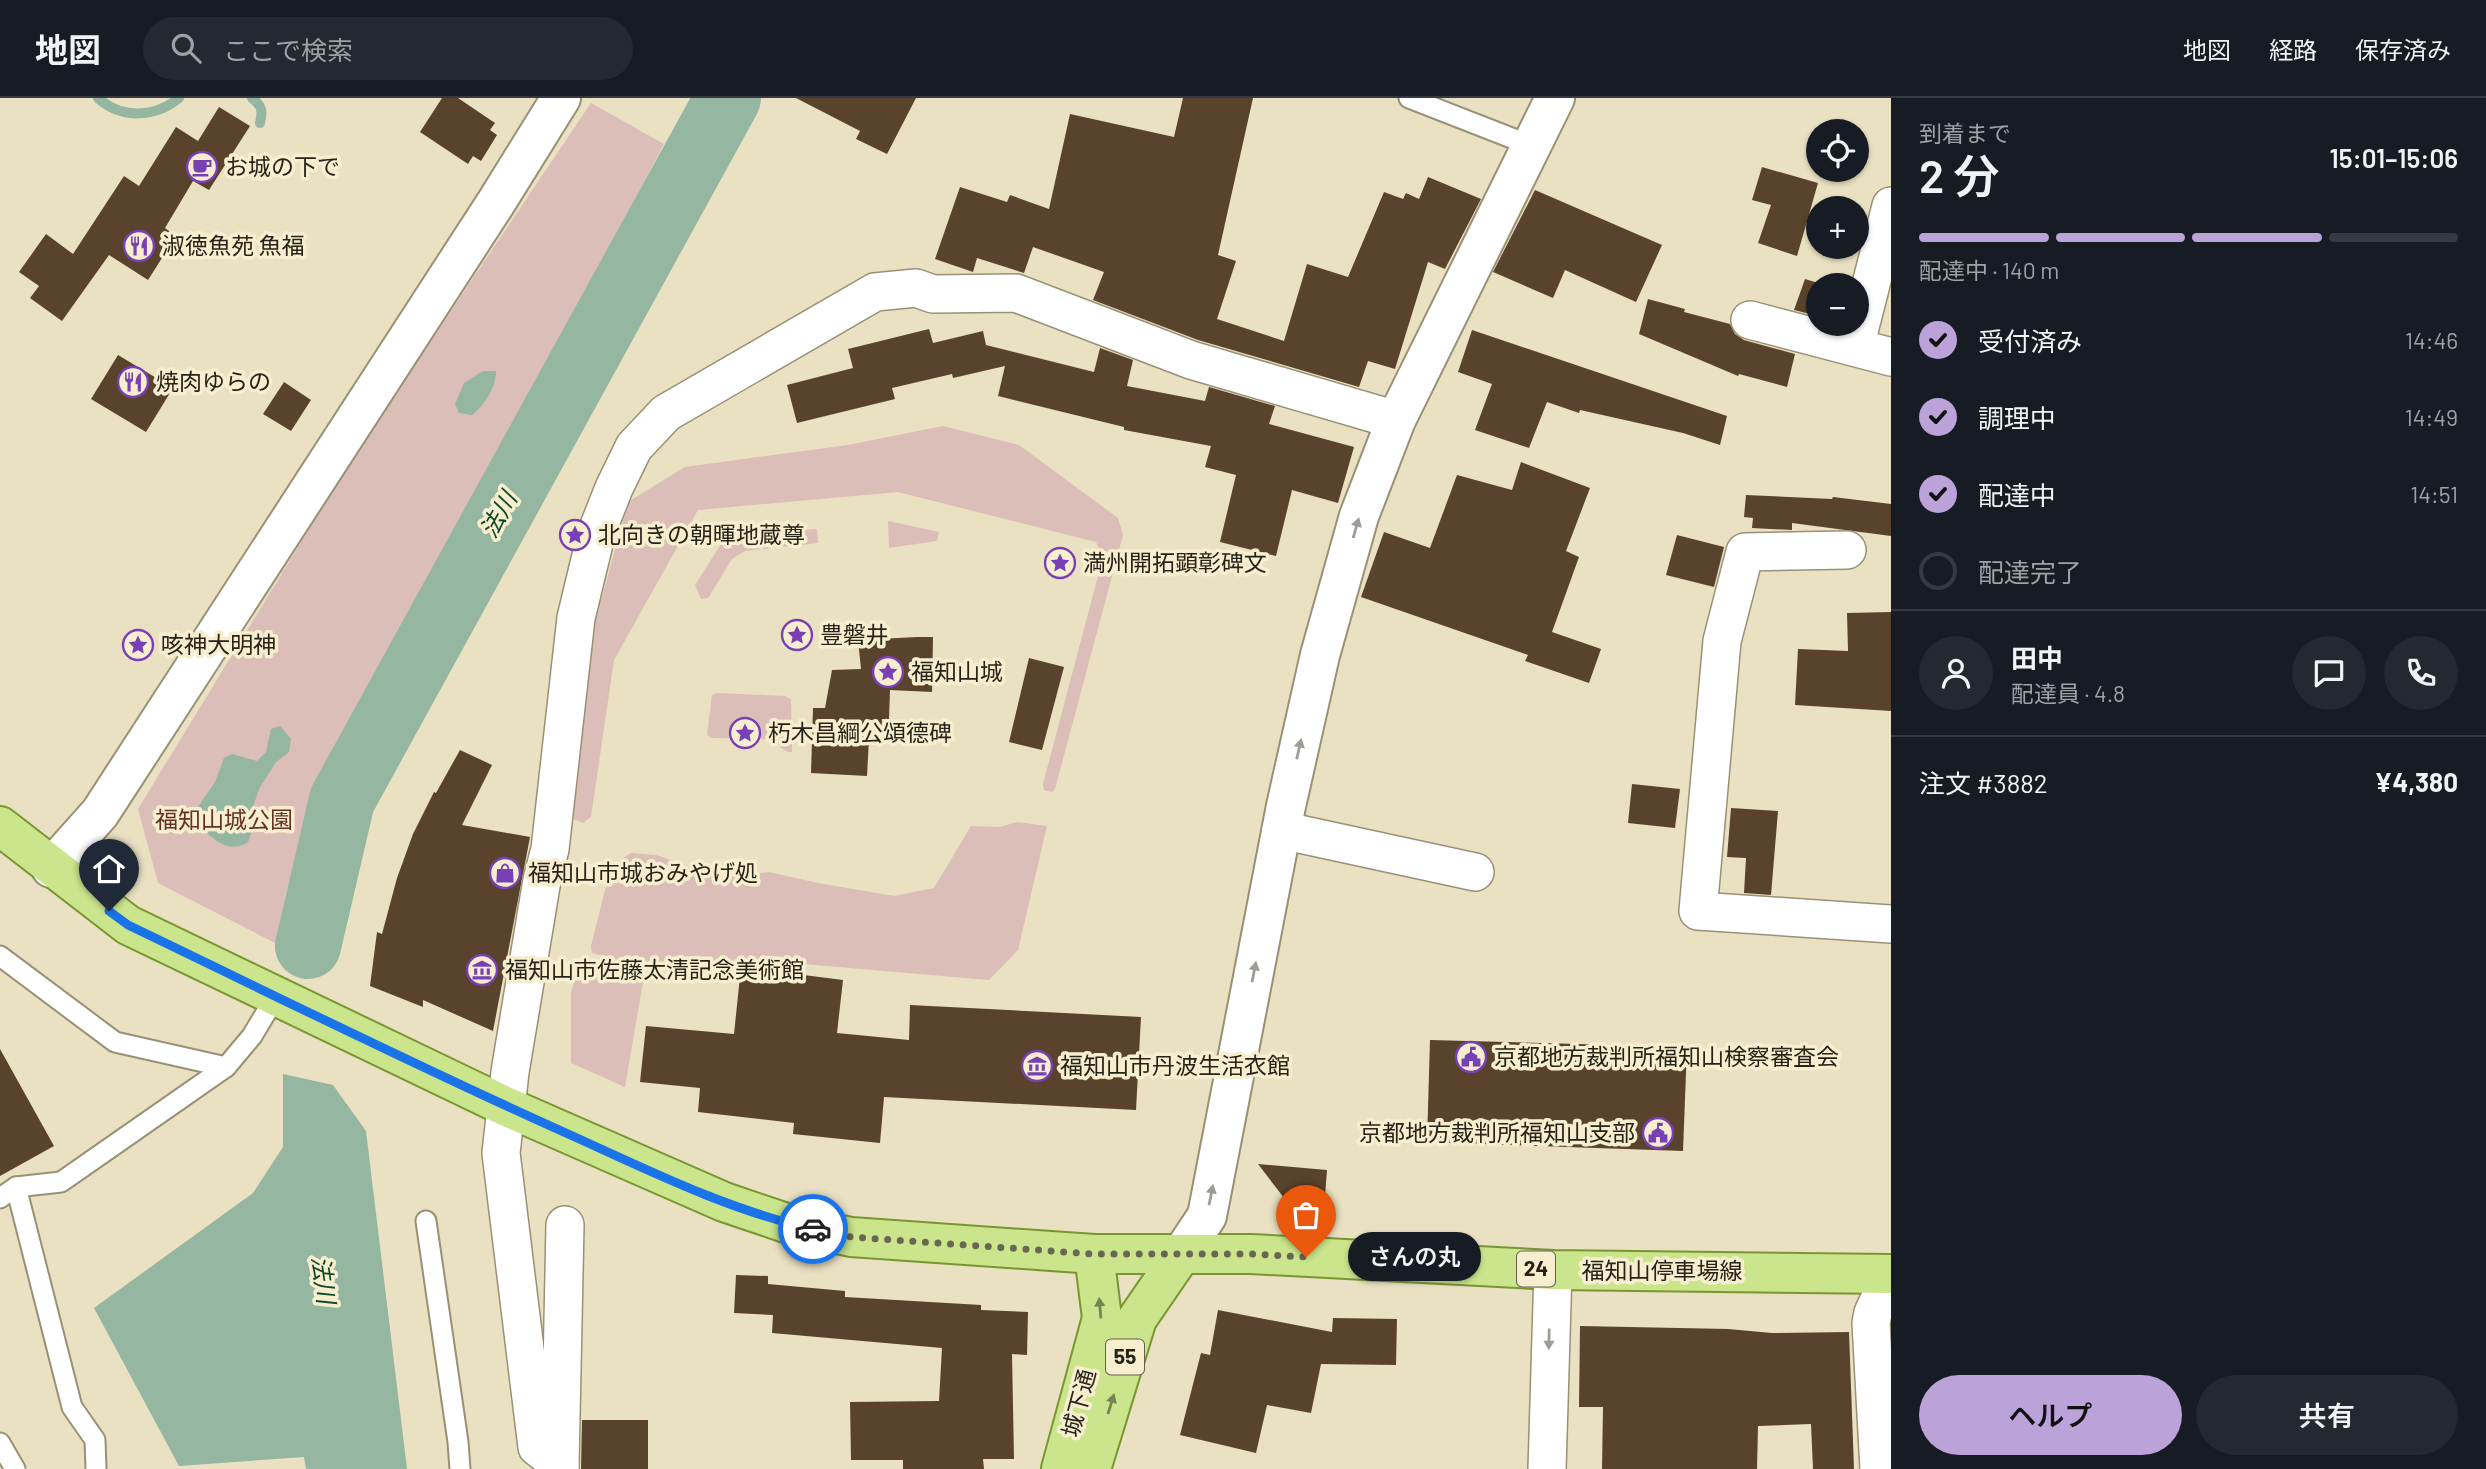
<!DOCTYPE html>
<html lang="ja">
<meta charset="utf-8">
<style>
:root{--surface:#171b24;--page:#242831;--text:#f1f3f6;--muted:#9ea1a6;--line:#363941;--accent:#bba2d9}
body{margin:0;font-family:Barlow,"Noto Sans JP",sans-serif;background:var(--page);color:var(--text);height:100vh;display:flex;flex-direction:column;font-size:26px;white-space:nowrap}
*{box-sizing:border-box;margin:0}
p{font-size:23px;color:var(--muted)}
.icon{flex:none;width:38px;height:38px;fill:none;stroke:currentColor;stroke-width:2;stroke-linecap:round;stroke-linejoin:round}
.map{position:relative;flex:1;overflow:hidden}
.details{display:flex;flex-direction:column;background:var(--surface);width:595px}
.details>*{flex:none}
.tools{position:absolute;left:1806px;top:21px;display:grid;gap:14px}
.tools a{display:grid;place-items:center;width:63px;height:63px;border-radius:50%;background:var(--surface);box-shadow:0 2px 5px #0004;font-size:35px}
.pin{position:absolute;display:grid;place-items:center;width:60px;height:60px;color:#fff;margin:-72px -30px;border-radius:50% 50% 50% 0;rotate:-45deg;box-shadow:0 0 7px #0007}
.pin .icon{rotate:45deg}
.courier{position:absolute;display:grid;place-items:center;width:70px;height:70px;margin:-35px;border:5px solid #1a73e8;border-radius:50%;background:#fff;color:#222;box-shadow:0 2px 9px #0007}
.bubble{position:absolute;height:49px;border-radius:24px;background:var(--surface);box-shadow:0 2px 5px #0004;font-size:23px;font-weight:600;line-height:49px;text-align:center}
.summary em{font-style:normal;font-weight:600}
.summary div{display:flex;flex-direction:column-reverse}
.summary{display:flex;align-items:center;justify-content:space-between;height:119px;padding:0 28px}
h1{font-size:46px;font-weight:600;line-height:52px}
.bar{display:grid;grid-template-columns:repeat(4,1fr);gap:10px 7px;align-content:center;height:84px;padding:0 28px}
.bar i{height:9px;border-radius:5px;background:var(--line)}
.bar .current{background:var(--accent)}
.bar p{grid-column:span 4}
.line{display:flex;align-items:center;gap:18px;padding:0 28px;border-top:2px solid var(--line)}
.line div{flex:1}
.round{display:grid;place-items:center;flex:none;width:74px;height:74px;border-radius:37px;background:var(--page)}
ol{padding:0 28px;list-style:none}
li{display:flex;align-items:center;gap:21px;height:77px}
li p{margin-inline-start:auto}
li .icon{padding:7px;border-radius:50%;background:var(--accent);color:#111;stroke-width:4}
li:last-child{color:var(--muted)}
li i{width:38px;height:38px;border:4px solid var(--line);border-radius:50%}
.cta{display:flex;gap:14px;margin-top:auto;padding:14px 28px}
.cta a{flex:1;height:80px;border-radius:42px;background:var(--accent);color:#111;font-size:28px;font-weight:600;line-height:80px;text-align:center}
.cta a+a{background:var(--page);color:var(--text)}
header{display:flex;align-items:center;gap:42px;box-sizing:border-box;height:98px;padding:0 35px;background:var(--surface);border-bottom:2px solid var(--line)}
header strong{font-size:33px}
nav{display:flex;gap:38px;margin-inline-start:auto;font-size:24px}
.search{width:490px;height:63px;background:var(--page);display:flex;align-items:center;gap:18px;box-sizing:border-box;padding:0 24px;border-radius:38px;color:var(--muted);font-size:26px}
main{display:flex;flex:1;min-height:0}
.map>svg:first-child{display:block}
.green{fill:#dbbeb7}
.water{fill:#95b6a0}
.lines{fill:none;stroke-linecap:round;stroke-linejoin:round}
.stream{stroke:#95b6a0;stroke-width:10}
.river{stroke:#95b6a0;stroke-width:66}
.building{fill:#5a432c}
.service-casing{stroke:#999175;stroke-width:23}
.minor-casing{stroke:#999175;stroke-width:40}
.tertiary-casing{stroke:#999175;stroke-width:42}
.primary-casing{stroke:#799631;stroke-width:42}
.service{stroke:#fff;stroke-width:19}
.minor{stroke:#fff;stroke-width:37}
.tertiary{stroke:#fff;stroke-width:38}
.primary{stroke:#cae58c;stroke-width:38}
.oneway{fill:#9d9c97}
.oneway2{fill:#788452}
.done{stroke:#6a6654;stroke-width:7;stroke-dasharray:0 12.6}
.route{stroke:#1a73e8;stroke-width:9}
.labels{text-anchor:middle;stroke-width:7;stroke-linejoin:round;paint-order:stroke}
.shield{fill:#f6eecf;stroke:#64604f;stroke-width:2}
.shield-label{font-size:21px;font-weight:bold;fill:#262318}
.poi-label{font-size:23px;fill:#262318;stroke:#f6eecf;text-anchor:start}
.park-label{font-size:23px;fill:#653125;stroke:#f6eecf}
.street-label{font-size:23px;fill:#262318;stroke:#f6eecf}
.water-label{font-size:24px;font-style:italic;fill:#0e482a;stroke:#f6eecf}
</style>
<header>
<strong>地図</strong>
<div class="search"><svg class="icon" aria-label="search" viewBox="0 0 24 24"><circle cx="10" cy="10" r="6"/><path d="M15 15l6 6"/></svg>ここで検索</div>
<nav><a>地図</a><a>経路</a><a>保存済み</a></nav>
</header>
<main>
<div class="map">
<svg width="1891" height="1371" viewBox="0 0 1891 1371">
<rect width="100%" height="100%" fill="#e9e1c2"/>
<g class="green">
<path d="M591 5 664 46 306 727 286 795 277 846 158 785 138 711 356 354Z"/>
<path d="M943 328 1019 347 1118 420 1123 437 1055 691 1052 694 1044 692 1043 686 1103 459 1096 444 898 394 698 412 614 562 591 719 583 725 575 722 570 714 584 565 628 404 685 369 848 347Z"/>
<path d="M888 423 939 434 937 443 889 450Z"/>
<path d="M817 431 818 445 745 453 732 461 708 500 701 501 695 487 721 446 733 437Z"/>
<path d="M717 595 785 598 791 601 792 654H788L781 650 776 641 712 640 707 637 712 597Z"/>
<path d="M1017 724 1047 728 1018 852 989 882 756 862 722 876 691 874 635 863 630 864 592 855 591 848 611 768 631 755 656 757 721 779 769 774 818 785 894 798 934 790 971 728 1000 729Z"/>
<path d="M578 869 643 884 625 989 571 965V895Z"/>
</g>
<g class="water">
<path d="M483 273H496C496 290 485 306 472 317L459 315 455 306 464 285Z"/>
<path d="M280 628 291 641 289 654 276 664 259 691 251 715 254 727 248 744C228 757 214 741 199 728L198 709 215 684 224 660 232 656 257 663 266 654 271 631Z"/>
<path d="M283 976 333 987 366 1033 407 1371H306L304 1359 179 1368 94 1210 253 1095 283 1049Z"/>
</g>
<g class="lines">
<g class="stream">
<path d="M98 0C121 21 155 20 179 0"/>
<path d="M252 0C262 8 263 12 260 25"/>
</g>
<path class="river" d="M308 848 342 702 728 0"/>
</g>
<g class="building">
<path d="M442 0H458L495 25 490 32 497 37 481 63 473 58 468 66 420 34Z"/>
<path d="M796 0H916L887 56 856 41 860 33Z"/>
<path d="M1183 0H1253L1218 157 1236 163 1217 221 1284 243 1307 166 1348 179 1384 94 1403 101 1406 95 1419 101 1428 79 1481 101 1445 171 1428 164 1395 271 1368 263 1359 289 1198 242 1093 202 1104 174 1033 149 1024 175 977 160 973 174 935 161 960 89 1007 104 1010 97 1049 111 1070 16 1174 39Z"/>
<path d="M219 9 250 28 209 92 193 83 165 130 176 138 148 182 109 157 62 223 30 200 39 188 19 174 46 136 73 156 124 78 139 88 176 29 198 43Z"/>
<path d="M1762 69 1818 85 1797 158 1758 145 1771 107 1752 102Z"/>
<path d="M1535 92 1662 147 1636 204 1565 172 1553 200 1493 174Z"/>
<path d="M1805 181 1825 187H1818V218L1794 212Z"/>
<path d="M1648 201 1685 211 1684 214 1730 226 1735 236 1744 242 1795 256 1787 289 1739 276 1738 278 1639 236Z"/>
<path d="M929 231 933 245 983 233 986 247 1094 274 1100 250 1133 262 1127 288 1205 303 1209 289 1275 308 1269 326 1354 349 1338 405 1292 392 1276 458 1220 444 1236 377 1205 369 1211 348 1124 332V329L998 298 1005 268 953 280 952 276 892 290 895 301 797 325 787 287 853 270 848 251Z"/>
<path d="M1472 232 1727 318 1720 347 1683 335 1580 312 1579 315 1547 304 1529 350 1475 332 1492 286 1458 274Z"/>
<path d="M118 257 173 290 146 334 91 301Z"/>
<path d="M284 284 311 302 291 333 263 316Z"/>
<path d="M1521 364 1590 390 1566 453 1579 459 1552 534 1601 551 1589 585 1525 563 1528 557 1361 499 1384 434 1430 450 1457 377 1512 392Z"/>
<path d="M1746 397 1832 401 1833 399 1891 406V438L1792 425V432L1752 430 1753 420 1744 419Z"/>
<path d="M1677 437 1724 449 1714 489 1666 477Z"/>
<path d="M1891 514V613L1795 607 1798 551 1848 553 1847 515Z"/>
<path d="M917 539H933L932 594 890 592 889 621H882L881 642 869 641 867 678 811 675 813 610H825L832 572 861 571 858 542Z"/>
<path d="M1029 560 1064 569 1042 652 1009 644Z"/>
<path d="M460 652 492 667 462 727 530 739 493 933 423 902V909L370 888 377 834 382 836 397 780 413 736 434 694 436 695Z"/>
<path d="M1632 686 1680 691 1675 730 1628 725Z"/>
<path d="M1731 710 1778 713 1771 797 1744 795 1746 760 1727 759Z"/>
<path d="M741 869 843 882 837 935 909 942 910 907 1141 919 1136 1012 884 999 880 1045 793 1036 794 1025 698 1014 700 990 640 984 646 928 734 936Z"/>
<path d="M1430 942 1687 949 1683 1053 1427 1044Z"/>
<path d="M0 951 54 1048 0 1078Z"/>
<path d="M1258 1066 1327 1072 1324 1111 1291 1109Z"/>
<path d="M736 1177 768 1178V1186L845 1193V1199L981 1207V1212L1028 1214 1027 1257 1012 1256 1014 1361H983L984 1371H903V1362H851L850 1304 939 1303 942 1250 772 1235 773 1217 734 1215Z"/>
<path d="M1218 1212 1332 1234 1333 1220 1397 1221 1396 1267 1321 1266 1311 1315 1267 1307 1256 1355 1180 1337 1201 1255 1210 1257Z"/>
<path d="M1580 1228 1728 1231 1772 1235 1849 1234 1854 1371H1813L1811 1326 1758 1328 1757 1371H1602L1603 1309H1579Z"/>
<path d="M582 1322H648V1371H581Z"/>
</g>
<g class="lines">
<g class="service-casing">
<g id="service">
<path d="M1409 0 1532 48"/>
<path d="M0 858 115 944 226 969 252 938 276 898"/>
<path d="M16 1089 72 1309 95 1342 96 1371"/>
<path d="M0 1100 16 1089 61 1084 226 969"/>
<path d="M426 1123 458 1344 460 1371"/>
<path d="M0 1345 15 1371"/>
</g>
</g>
<g class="minor-casing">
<g id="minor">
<path d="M1750 222 1891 259"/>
<path d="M1855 249 1891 108"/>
<path d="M1847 452 1745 454 1722 543 1698 813 1891 826"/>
<path d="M1281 732 1475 774"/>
<path d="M560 1367 565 1127"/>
<path d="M560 1371V1367L537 1349 501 1055 510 974 542 782 550 751 576 520 597 433 614 390 634 349 666 315 875 194 916 190 933 196 1016 195 1191 262 1396 322"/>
<path d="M1547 1371 1553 1172"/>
<path d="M1879 1371 1871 1225 1873 1215 1891 1176"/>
</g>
</g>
<g class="tertiary-casing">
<g id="tertiary">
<path d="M51 770 100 715 497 103 561 0"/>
<path d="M1181 1157 1207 1118 1286 708 1320 557 1359 418 1396 322 1555 0"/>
</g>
</g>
<g class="primary-casing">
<g id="primary">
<path d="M0 728 128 827 507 1009 724 1104 786 1125 851 1139 1094 1156H1251L1553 1172 1891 1176"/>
<path d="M1061 1371 1102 1220 1094 1156"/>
<path d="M1091 1371 1137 1221 1181 1157"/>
</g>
</g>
<use href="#service" class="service"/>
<use href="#minor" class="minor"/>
<use href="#tertiary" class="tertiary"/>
<use href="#primary" class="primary"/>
</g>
<defs><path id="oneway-solid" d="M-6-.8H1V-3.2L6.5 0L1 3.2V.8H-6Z" transform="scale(1.75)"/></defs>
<g class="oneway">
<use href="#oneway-solid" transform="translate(1356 430) rotate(-74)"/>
<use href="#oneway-solid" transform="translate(1299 651) rotate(-77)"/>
<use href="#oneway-solid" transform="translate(1254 874) rotate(-79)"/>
<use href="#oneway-solid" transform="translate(1211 1097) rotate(-79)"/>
<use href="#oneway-solid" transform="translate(1549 1241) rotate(91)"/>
</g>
<g class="oneway2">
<use href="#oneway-solid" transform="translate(1100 1210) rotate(-95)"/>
<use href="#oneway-solid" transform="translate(1111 1306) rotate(-73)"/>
</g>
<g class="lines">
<path class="done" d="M813 1131 851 1139 1094 1156H1251L1306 1159"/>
<path class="route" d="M109 813 128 827C274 897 418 969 566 1035 646 1071 727 1112 813 1131"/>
</g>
<defs>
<g id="cafe-ring" transform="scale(1.575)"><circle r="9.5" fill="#f6eecf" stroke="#793fb5" stroke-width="1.5"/><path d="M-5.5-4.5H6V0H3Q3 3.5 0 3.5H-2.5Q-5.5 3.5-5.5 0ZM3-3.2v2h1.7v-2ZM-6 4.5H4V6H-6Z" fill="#793fb5"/></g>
<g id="restaurant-ring" transform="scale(1.575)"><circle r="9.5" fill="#f6eecf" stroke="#793fb5" stroke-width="1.5"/><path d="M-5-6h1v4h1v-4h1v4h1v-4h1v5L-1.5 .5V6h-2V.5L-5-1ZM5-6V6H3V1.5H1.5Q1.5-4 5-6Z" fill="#793fb5"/></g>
<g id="sight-ring" transform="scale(1.575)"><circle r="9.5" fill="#f6eecf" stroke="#793fb5" stroke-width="1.5"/><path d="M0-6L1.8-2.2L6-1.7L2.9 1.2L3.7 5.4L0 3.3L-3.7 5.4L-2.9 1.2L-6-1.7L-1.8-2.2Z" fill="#793fb5"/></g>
<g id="shop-ring" transform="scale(1.575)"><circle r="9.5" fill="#f6eecf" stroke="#793fb5" stroke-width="1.5"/><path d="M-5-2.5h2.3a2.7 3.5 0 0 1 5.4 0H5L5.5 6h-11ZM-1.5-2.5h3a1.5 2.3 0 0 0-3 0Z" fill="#793fb5"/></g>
<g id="museum-ring" transform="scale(1.575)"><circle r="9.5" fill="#f6eecf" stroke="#793fb5" stroke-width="1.5"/><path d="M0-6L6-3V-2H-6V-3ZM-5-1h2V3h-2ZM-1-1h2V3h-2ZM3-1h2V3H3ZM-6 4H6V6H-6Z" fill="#793fb5"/></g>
<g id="civic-ring" transform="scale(1.575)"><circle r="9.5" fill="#f6eecf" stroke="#793fb5" stroke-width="1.5"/><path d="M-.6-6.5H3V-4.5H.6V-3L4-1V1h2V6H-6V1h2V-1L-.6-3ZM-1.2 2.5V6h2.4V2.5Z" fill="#793fb5"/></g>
</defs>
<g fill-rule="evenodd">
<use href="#cafe-ring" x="202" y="69"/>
<use href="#restaurant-ring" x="139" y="148"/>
<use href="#restaurant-ring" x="133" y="284"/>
<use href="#sight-ring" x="575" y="437"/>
<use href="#sight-ring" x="1060" y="465"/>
<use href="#sight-ring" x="797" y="537"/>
<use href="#sight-ring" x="138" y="547"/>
<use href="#sight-ring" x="888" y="574"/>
<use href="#sight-ring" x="745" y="635"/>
<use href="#shop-ring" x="505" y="775"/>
<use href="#museum-ring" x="482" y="872"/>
<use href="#civic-ring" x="1471" y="959"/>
<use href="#museum-ring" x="1037" y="968"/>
<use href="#civic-ring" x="1658" y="1035"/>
</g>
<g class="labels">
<g class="shield">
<rect x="1517" y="1153.5" width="38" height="35" rx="5"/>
<rect x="1106" y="1241.5" width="38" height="35" rx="5"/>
</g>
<g class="shield-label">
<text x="1536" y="1178">24</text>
<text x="1125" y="1266">55</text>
</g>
<g class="poi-label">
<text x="225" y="77">お城の下で</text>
<text x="162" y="156">淑徳魚苑 魚福</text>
<text x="156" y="292">焼肉ゆらの</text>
<text x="598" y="445">北向きの朝暉地蔵尊</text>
<text x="1083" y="473">満州開拓顕彰碑文</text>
<text x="820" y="545">豊磐井</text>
<text x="161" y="555">咳神大明神</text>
<text x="911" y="582">福知山城</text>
<text x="768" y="643">朽木昌綱公頌德碑</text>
<text x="528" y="783">福知山市城おみやげ処</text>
<text x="505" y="880">福知山市佐藤太清記念美術館</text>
<text x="1494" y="967">京都地方裁判所福知山検察審査会</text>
<text x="1060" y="976">福知山市丹波生活衣館</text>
<text x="1635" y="1043" text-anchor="end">京都地方裁判所福知山支部</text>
</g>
<g class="park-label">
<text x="224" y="730">福知山城公園</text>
</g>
<g class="street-label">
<text x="1662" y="1181">福知山停車場線</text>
<text transform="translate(1079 1305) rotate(-75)" y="8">城下通</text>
</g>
<g class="water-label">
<text transform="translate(499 417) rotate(-61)" y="8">法川</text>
<text transform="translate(323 1182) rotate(82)" y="8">法川</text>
</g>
</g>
</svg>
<div class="tools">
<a><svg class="icon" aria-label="locate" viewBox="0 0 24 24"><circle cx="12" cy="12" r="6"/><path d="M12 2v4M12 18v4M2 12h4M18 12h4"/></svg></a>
<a>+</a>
<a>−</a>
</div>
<div class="pin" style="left:1306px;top:1159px;background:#ea580c"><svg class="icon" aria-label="bag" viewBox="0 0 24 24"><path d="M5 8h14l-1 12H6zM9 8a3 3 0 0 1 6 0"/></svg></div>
<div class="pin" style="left:109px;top:813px;background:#1f2937"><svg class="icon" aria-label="home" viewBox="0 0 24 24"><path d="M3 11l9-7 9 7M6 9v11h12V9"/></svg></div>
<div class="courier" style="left:813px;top:1131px"><svg class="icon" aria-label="car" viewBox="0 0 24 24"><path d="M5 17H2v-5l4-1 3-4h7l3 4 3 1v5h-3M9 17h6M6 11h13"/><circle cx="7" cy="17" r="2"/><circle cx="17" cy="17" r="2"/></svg></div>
<div class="bubble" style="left:1348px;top:1134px;width:133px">さんの丸</div>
</div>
<section class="details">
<div class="summary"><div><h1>2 分</h1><p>到着まで</p></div><em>15:01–15:06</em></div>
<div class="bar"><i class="current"></i><i class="current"></i><i class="current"></i><i></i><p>配達中 · 140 m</p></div>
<ol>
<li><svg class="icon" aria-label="check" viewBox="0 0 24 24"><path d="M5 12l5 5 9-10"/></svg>受付済み<p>14:46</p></li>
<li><svg class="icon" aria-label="check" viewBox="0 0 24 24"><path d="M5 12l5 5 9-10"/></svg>調理中<p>14:49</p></li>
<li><svg class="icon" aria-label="check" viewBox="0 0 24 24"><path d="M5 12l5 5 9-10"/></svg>配達中<p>14:51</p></li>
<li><i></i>配達完了</li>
</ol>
<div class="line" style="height:126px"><a class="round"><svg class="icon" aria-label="person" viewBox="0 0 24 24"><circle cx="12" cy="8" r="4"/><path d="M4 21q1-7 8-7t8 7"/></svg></a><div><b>田中</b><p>配達員 · 4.8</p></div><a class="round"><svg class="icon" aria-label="chat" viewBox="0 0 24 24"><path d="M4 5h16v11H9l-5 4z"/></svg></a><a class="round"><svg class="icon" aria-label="phone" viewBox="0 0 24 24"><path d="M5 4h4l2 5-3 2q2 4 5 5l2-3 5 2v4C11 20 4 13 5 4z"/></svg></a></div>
<div class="line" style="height:91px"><div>注文 #3882</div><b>¥4,380</b></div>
<div class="cta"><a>ヘルプ</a><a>共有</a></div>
</section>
</main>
